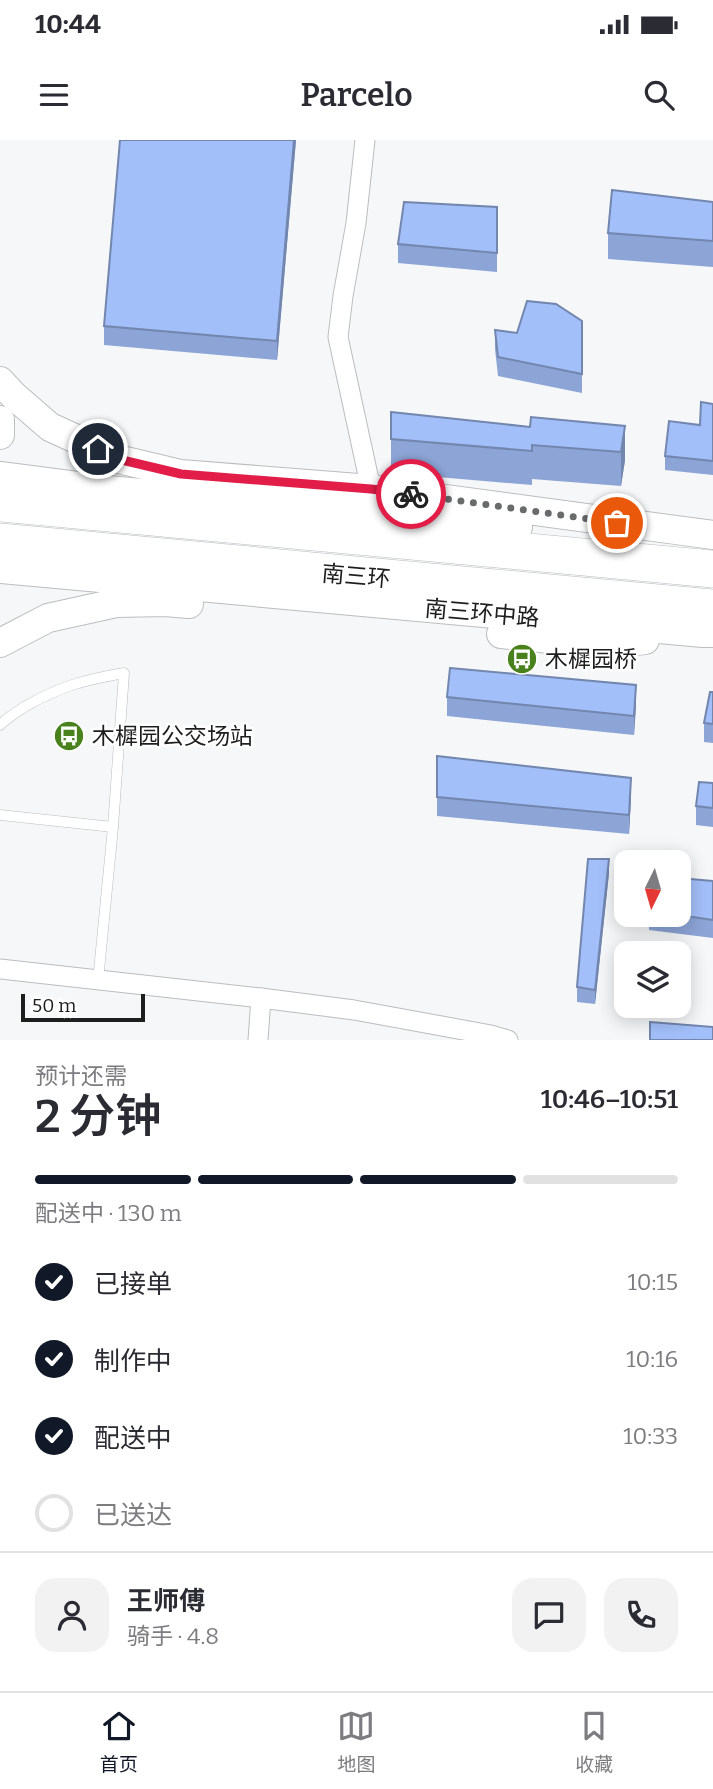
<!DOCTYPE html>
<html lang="zh">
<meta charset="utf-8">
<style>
:root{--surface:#fff;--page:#f2f2f3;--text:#2b2b33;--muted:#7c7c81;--line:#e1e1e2;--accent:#111827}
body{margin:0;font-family:Bitter,"Noto Sans SC",serif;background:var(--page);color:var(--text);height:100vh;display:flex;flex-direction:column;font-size:26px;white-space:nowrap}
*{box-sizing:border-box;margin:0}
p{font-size:23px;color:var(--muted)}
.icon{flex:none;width:38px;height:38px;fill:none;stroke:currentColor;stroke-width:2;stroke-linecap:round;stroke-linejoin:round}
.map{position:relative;height:900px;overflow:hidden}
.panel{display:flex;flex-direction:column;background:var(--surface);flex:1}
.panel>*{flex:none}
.needle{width:46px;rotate:185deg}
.buttons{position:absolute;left:614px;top:710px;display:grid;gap:14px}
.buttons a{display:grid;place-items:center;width:77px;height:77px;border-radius:14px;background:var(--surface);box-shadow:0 4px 18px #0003;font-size:35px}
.scale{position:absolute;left:21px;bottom:18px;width:124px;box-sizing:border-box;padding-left:7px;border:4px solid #1e1e1f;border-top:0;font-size:19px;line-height:24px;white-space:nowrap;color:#1e1e1f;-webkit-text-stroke:5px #fff;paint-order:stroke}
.pin{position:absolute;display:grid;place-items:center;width:60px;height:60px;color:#fff;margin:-30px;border:4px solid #fff;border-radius:50%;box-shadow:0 2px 7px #0007}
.courier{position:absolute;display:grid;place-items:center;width:70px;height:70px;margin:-35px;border:5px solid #e11d48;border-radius:50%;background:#fff;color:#222;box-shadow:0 2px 9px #0007}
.headline em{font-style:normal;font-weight:600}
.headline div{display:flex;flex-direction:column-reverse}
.headline{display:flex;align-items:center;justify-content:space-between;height:119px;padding:0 35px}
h1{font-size:46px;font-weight:600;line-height:52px}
.bar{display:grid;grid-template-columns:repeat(4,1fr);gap:10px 7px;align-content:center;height:84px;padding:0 35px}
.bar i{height:9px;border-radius:5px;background:var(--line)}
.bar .on{background:var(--accent)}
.bar p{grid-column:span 4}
.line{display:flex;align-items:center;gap:18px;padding:0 35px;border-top:2px solid var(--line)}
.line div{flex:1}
.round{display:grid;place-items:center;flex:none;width:74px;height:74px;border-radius:21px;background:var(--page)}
ol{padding:0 35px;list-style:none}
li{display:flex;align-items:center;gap:21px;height:77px}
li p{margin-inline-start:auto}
li .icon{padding:7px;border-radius:50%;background:var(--accent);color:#fff;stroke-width:4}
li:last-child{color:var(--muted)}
li i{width:38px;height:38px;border:4px solid var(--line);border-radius:50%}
.status{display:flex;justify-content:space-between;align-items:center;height:49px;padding:0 35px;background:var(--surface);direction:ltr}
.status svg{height:19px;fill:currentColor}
header{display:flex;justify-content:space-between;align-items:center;height:91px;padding:0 35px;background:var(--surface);font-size:32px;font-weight:600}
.menu{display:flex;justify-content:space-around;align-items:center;height:98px;border-top:2px solid var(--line);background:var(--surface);font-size:19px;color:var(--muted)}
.menu a{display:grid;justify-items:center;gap:4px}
.menu .on{color:var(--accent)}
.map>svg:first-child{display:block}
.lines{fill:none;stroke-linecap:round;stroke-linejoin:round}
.lane-casing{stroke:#bbbdbf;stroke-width:11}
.street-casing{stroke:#bbbdbf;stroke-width:21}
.secondary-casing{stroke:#bbbdbf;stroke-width:30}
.highway-casing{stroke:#bbbdbf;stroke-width:38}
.lane{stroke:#fff;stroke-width:10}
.street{stroke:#fff;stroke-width:19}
.secondary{stroke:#fff;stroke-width:28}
.highway{stroke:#fff;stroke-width:37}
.wall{fill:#8ca4d6}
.shaded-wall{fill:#7286ae}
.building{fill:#a3bff9;stroke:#7286ae;stroke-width:2}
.done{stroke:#696a6b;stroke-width:7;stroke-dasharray:0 12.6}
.route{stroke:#e11d48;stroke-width:9}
.labels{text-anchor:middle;stroke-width:5;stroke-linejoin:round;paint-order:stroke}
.street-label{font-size:23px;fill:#1e1e1f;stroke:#fff}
.poi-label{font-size:23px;fill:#1e1e1f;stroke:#fff;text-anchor:start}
</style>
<div class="status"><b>10:44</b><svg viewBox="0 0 49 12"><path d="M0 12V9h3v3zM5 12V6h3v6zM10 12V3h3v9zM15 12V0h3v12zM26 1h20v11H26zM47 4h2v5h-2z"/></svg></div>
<header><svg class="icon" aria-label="menu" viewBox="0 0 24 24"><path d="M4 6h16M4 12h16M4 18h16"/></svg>Parcelo<svg class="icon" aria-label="search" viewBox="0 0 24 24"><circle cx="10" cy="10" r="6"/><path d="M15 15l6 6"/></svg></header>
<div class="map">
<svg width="713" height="900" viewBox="0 0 713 900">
<rect width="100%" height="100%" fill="#f5f7f9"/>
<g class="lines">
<g class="lane-casing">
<g id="lane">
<path d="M0 585C8 577 17 572 26 566 61 546 84 540 124 533L113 687"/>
<path d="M0 675 113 687 98 841"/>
</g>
</g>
<g class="street-casing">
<g id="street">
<path d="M365 0 356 83 343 156 338 197 371 349"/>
<path d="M0 829 261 858 354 870 491 895 508 900"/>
<path d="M258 900 261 858"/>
</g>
</g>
<g class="secondary-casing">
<g id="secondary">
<path d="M0 241 13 255 50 287 122 320 181 334 371 349 713 395"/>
<path d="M0 280V295"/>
<path d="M0 336 108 350 518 387"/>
<path d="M0 429 703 493H713"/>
<path d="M501 494 607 505 645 500"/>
<path d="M0 503 48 478 116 463 165 462 189 464"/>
</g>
</g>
<g class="highway-casing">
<g id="highway">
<path d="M0 363 713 429"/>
<path d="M0 402 713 468"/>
</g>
</g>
<use href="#lane" class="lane"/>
<use href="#street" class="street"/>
<use href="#secondary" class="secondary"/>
<use href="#highway" class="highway"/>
</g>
<g class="wall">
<path d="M120 0H296L277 220 104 205V186Z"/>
<path d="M713 62V127L608 119V93Z"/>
<path d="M497 67V132L398 123V104Z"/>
<path d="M582 181V253L498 236 495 209V190L517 193Z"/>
<path d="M713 264V335L665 330V316L700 285Z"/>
<path d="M391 272 530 287 625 286V320L621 346 532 339V345L391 333Z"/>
<path d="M713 552V603L704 602V583Z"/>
<path d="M447 557 636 564 634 595 447 576Z"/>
<path d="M437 616 631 657 629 694 437 676Z"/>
<path d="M713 643V687L696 685V666Z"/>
<path d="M609 733 595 864 577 862V847Z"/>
<path d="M713 741V798L649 790V775H679Z"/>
</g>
<g class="shaded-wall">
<path d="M294 0H296L277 220V201Z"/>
<path d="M625 286V320L621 346V312Z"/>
<path d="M636 545V564L634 595V576Z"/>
<path d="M631 638V657L629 694V675Z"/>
<path d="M609 719V733L595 864V850Z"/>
</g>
<g class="building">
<path d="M120 0H294L277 201 104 186Z"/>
<path d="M612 50 713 62V101L608 93Z"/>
<path d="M404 62 497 67V113L398 104Z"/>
<path d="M527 161 556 164 582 181V234L498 217 495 190 517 193Z"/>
<path d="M701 262 713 264V321L665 316 669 281 700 285Z"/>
<path d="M391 272 530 287 531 277 625 286 621 312 532 305V311L391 299Z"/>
<path d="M450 528 636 545 634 576 447 557Z"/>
<path d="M710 552H713V584L704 583Z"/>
<path d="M437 616 631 638 629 675 437 657Z"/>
<path d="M699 642 713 643V668L696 666Z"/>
<path d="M588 719H609L595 850 577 847Z"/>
<path d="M679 738 713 741V780L679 775Z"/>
<path d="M650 882 713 887V900H650Z"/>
</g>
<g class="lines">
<path class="done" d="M411 354 617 383"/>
<path class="route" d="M98 309 122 320 181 334 371 349 411 354"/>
</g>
<defs>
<g id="bus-disc" transform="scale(1.575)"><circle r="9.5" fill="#49821c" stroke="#fff"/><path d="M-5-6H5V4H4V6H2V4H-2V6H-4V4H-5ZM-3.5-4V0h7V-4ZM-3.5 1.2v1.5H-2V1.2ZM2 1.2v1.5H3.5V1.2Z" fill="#fff"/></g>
</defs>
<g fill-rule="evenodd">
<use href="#bus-disc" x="522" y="519"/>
<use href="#bus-disc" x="69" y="596"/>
</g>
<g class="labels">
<g class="street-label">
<text transform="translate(356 436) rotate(5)" y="8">南三环</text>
<text transform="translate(482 473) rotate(5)" y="8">南三环中路</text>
</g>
<g class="poi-label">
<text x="545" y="527">木樨园桥</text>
<text x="92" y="604">木樨园公交场站</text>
</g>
</g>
</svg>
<div class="buttons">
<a><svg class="needle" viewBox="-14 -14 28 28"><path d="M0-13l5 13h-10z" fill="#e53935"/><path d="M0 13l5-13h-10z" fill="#7c7c81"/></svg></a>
<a><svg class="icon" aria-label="layers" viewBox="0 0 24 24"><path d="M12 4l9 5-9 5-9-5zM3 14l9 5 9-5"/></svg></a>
</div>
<div class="scale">50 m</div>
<div class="pin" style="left:617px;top:383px;background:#ea580c"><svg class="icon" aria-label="bag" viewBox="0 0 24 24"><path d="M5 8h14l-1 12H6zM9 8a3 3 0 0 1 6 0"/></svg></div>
<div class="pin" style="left:98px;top:309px;background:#1f2937"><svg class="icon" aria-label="home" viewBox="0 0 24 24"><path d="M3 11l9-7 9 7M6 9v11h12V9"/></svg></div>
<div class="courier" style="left:411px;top:354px"><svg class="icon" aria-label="bike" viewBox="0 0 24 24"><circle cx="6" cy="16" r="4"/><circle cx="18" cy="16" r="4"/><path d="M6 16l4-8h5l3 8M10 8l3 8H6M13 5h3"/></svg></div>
</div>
<section class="panel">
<div class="headline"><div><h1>2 分钟</h1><p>预计还需</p></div><em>10:46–10:51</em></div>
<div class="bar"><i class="on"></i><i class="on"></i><i class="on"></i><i></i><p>配送中 · 130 m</p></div>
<ol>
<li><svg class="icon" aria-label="check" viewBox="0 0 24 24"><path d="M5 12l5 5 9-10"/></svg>已接单<p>10:15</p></li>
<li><svg class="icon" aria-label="check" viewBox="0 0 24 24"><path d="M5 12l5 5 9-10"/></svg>制作中<p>10:16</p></li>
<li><svg class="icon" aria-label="check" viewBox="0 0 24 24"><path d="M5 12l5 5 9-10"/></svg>配送中<p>10:33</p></li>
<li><i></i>已送达</li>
</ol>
<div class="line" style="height:126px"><a class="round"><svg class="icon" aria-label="person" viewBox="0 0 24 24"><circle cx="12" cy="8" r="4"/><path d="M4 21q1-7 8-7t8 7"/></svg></a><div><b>王师傅</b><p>骑手 · 4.8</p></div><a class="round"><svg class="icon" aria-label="chat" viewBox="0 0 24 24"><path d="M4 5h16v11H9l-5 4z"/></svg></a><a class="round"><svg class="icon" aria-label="phone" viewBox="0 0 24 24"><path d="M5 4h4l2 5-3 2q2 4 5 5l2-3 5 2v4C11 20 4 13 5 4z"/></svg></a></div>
</section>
<nav class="menu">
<a class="on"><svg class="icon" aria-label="home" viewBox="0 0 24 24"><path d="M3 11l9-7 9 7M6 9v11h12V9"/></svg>首页</a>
<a><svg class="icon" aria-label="map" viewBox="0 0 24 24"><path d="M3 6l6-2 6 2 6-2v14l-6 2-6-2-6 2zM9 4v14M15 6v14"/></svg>地图</a>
<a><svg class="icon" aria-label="saved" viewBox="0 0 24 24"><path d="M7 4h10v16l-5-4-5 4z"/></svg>收藏</a>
</nav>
